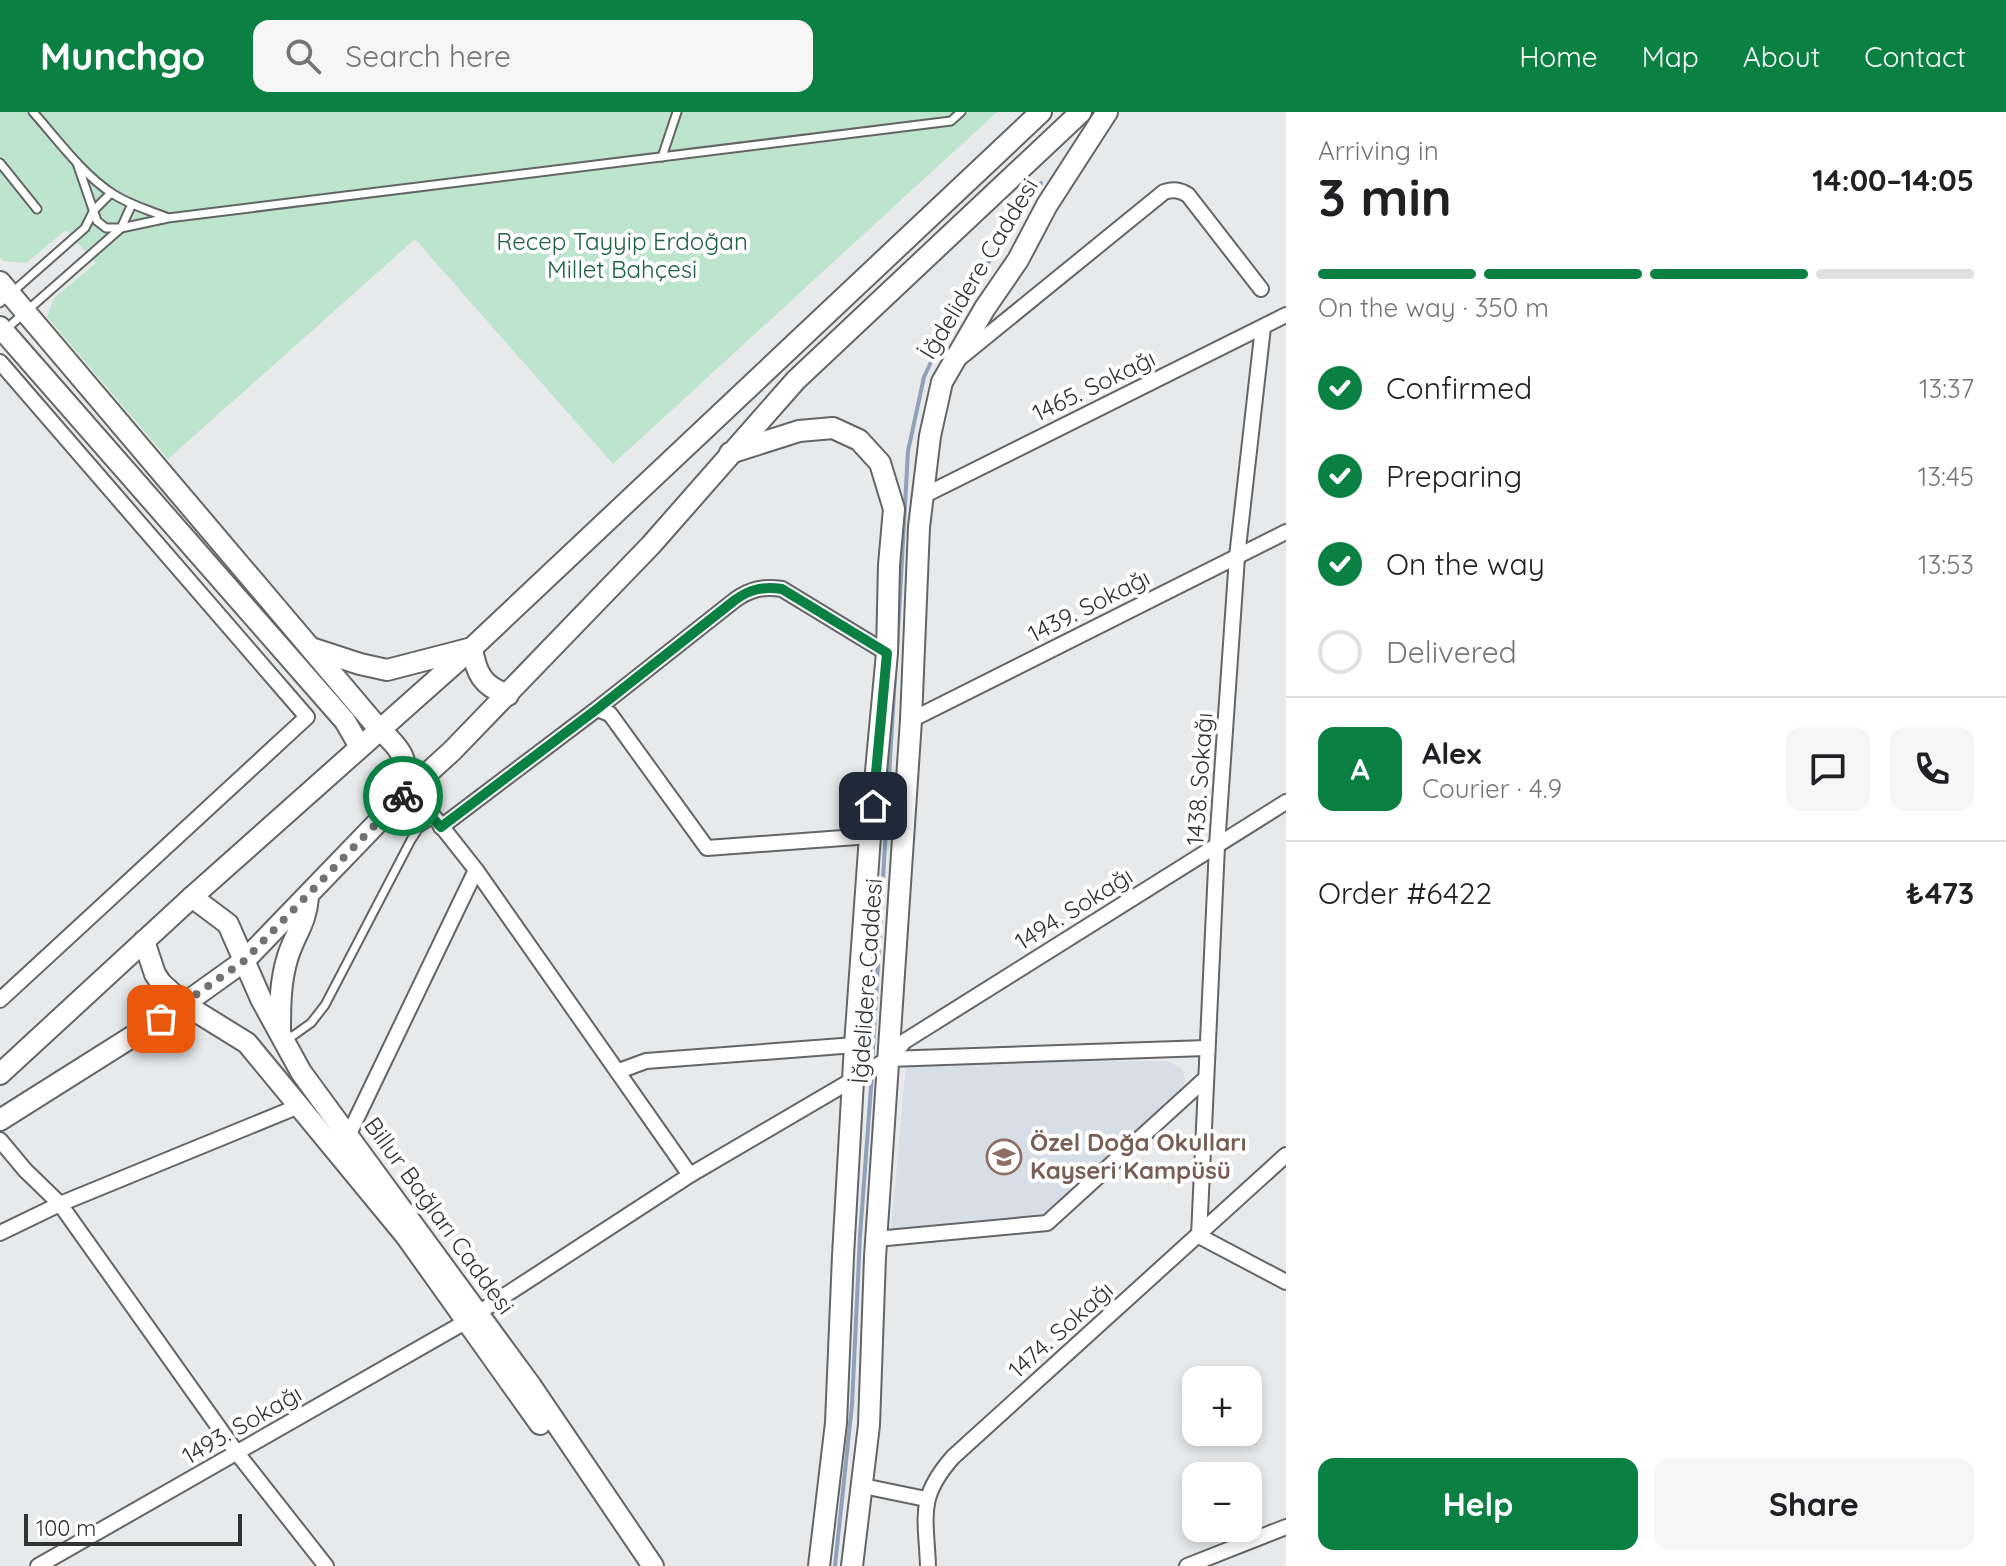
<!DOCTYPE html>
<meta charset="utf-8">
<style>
:root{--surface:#fff;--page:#f6f6f6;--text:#202124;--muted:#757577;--line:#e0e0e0;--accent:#0b8043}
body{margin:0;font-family:Quicksand,sans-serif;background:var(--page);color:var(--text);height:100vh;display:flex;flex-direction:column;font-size:30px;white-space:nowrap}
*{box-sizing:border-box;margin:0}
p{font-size:26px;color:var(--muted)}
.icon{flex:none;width:44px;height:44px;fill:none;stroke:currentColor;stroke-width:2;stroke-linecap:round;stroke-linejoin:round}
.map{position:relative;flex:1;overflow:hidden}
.sheet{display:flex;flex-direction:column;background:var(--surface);width:720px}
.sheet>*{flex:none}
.tools{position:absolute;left:1182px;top:1254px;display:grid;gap:16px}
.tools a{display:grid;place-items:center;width:80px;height:80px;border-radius:16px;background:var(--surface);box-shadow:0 4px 12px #0003;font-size:40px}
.scale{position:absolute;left:24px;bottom:20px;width:218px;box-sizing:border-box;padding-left:8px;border:4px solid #313232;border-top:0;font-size:22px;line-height:28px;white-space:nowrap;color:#313232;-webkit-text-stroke:6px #fff;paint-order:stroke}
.pin{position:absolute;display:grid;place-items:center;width:68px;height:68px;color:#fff;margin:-34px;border-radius:16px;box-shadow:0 4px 12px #0006}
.courier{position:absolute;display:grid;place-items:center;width:80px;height:80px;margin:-40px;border:6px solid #0b8043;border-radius:50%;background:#fff;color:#222;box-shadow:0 2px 10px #0007}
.overview em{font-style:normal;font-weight:700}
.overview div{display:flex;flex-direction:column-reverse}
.overview{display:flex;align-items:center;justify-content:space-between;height:136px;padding:0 32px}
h1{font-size:52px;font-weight:700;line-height:60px}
.bar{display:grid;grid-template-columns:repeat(4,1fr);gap:12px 8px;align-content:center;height:96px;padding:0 32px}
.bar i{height:10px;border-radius:6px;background:var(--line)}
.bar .on{background:var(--accent)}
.bar p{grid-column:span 4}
.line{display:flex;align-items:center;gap:20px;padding:0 32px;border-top:2px solid var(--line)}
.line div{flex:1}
.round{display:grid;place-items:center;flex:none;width:84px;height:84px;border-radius:16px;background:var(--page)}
ol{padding:0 32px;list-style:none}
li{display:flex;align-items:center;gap:24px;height:88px}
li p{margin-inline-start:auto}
li .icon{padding:8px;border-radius:50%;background:var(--accent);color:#fff;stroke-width:4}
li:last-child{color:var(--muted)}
li i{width:44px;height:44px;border:4px solid var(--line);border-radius:50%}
.action{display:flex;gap:16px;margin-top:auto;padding:16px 32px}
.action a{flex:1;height:92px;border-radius:16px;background:var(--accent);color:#fff;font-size:32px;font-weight:700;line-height:92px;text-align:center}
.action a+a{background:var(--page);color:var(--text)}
header{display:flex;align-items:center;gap:48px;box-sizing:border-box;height:112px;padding:0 40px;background:var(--accent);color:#fff}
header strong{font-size:38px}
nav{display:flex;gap:44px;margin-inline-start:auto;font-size:28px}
.search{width:560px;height:72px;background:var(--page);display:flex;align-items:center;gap:20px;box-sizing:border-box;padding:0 28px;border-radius:16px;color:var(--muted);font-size:30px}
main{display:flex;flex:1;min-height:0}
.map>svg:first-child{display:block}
.built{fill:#d8dee6}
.green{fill:#bde4cd}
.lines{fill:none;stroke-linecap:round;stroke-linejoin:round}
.stream{stroke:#92a1ba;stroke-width:4}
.lane-casing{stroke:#636566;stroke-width:11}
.street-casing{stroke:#636566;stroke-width:18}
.secondary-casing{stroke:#636566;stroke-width:24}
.lane{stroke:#fff;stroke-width:7}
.street{stroke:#fff;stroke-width:14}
.secondary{stroke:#fff;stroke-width:20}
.done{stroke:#717273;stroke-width:8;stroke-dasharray:0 14.4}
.route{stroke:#0b8043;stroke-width:10}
.labels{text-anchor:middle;stroke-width:8;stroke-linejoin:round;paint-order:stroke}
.park-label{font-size:24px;fill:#206244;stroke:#fff}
.street-label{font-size:24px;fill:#313232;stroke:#fff}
.education-label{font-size:24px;font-weight:bold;fill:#785e54;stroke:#fff;text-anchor:start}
</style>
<header>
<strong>Munchgo</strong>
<div class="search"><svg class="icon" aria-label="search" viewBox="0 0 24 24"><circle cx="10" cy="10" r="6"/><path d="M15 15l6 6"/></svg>Search here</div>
<nav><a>Home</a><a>Map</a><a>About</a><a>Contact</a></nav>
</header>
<main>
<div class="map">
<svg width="1286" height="1454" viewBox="0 0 1286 1454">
<rect width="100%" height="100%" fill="#e7e9eb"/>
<path class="built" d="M1168 949 1182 957 1185 966 1184 976 1043 1106 891 1119 906 951Z"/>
<path class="green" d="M0 0H997L613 352 415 127 168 347 47 205 54 186 96 151 66 118 26 151 3 149 0 145Z"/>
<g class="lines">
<g class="stream">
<path d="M897 538 908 339 924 265 951 207 1041 71"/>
<path d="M872 953 896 547"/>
<path d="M835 1454 852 1293 860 1124 872 962"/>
</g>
<g class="lane-casing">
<g id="lane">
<path d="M33 0C58 28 82 62 113 82 130 93 148 98 166 105"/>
<path d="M662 45 677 0"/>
<path d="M0 51 37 97"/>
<path d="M77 51 97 109 106 116H121L168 106 951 9 961 0"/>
<path d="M0 191 85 116 94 98 111 81"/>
<path d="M5 218 121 116 132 92"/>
<path d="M287 928 311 911 325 893 411 728 418 717 435 706"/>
</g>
</g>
<g class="street-casing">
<g id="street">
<path d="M961 245 1164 80C1174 77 1180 78 1188 83L1261 177"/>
<path d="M0 250 307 605 0 888"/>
<path d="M921 385 1286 203"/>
<path d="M597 597 735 488C750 477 764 474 782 477L887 541"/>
<path d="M911 608 1286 420"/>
<path d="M407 680 435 706 476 758 690 1063"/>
<path d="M441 715 597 597 610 602 707 736 870 724"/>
<path d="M888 947 905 929 1286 690"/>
<path d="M619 959 646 949 855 933"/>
<path d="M348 1024 476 758"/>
<path d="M0 1028 25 1058 60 1092 237 1341 326 1454"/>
<path d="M0 1121 60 1092 299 994"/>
<path d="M1199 1124 1217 734 1237 445 1263 215"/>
<path d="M1199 1124 1286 1170"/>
<path d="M876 1127 1047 1111 1205 967"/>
<path d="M478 1201 690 1063 888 947 1206 936"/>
<path d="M863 1374 926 1387"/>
<path d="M38 1454 467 1209"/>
<path d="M928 1454C926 1403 917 1386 953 1345L1286 1043"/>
<path d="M1187 1454 1286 1415"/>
</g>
</g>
<g class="secondary-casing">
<g id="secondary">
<path d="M0 170 379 617C404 639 407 647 407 680"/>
<path d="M0 215 345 609 360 635"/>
<path d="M730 341 799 319 833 316 859 328 880 351 894 397 889 453 887 541 870 724 855 933 843 1144 836 1311 819 1454"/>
<path d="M314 537 360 552 387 558 472 536C476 561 482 574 508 583"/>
<path d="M192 785 228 812 261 887 301 960 531 1274 653 1454"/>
<path d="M144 829 155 862 161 871 184 892 247 931 406 1124 540 1312"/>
<path d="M280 920C280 894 280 869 288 844 296 820 306 811 308 785"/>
<path d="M0 962 192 785 472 536 1041 0"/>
<path d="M0 1008 184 892 244 849 407 680 452 639 651 433 796 268 1081 0"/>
<path d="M852 1454 869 1313 875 1145 911 608 919 415 930 324 942 270 985 196 1018 148 1047 93 1107 0"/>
</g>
</g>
<use href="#lane" class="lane"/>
<use href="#street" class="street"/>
<use href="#secondary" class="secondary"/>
</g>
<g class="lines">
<path class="done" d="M161 907 244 849 403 684"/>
<path class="route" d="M403 684 407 680 441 715 597 597 735 488C750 477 764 474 782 477L887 541 873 694"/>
</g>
<defs>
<g id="school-ring" transform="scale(1.8)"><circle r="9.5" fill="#fff" stroke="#8d6e63" stroke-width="1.5"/><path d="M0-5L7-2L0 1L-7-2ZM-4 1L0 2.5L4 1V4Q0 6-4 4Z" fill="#8d6e63"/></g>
</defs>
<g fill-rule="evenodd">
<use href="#school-ring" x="1004" y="1045"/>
</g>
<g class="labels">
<g class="park-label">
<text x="622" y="138">Recep Tayyip Erdoğan<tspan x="622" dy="28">Millet Bahçesi</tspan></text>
</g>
<g class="street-label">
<text transform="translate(979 157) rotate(-59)" y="8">İğdelidere Caddesi</text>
<text transform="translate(1094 274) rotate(-26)" y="8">1465. Sokağı</text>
<text transform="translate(1089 494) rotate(-27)" y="8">1439. Sokağı</text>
<text transform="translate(1200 667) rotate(-86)" y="8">1438. Sokağı</text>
<text transform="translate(1074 797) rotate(-32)" y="8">1494. Sokağı</text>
<text transform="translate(867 869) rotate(-86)" y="8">İğdelidere Caddesi</text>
<text transform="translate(439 1104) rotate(54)" y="8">Billur Bağları Caddesi</text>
<text transform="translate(1061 1218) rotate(-42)" y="8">1474. Sokağı</text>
<text transform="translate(242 1313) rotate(-30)" y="8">1493. Sokağı</text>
</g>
<g class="education-label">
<text x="1030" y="1039">Özel Doğa Okulları<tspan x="1030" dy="28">Kayseri Kampüsü</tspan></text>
</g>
</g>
</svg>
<div class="tools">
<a>+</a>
<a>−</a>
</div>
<div class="scale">100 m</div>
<div class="pin" style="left:161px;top:907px;background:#ea580c"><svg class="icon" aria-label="bag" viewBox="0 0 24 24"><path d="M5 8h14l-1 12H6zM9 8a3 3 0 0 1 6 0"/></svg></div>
<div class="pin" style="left:873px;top:694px;background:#1f2937"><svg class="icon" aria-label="home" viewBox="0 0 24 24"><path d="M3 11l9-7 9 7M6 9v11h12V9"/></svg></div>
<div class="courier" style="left:403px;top:684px"><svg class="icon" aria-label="bike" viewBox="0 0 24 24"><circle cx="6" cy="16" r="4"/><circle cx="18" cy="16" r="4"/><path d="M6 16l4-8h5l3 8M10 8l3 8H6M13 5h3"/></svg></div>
</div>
<section class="sheet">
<div class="overview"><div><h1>3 min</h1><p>Arriving in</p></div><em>14:00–14:05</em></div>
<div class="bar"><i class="on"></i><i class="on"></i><i class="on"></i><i></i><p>On the way · 350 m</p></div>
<ol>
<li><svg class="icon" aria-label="check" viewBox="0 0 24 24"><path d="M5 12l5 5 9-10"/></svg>Confirmed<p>13:37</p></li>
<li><svg class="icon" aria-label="check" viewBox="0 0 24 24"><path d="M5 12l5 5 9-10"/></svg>Preparing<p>13:45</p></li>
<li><svg class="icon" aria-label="check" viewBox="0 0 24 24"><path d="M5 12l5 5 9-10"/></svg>On the way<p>13:53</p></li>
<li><i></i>Delivered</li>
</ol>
<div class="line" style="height:144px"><b class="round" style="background:var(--accent);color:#fff">A</b><div><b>Alex</b><p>Courier · 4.9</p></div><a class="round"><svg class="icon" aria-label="chat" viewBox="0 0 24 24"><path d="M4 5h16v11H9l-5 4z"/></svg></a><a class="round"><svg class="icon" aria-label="phone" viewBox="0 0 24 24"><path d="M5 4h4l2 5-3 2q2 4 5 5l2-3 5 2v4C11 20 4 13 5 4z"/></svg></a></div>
<div class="line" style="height:104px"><div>Order #6422</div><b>₺473</b></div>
<div class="action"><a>Help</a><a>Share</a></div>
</section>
</main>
